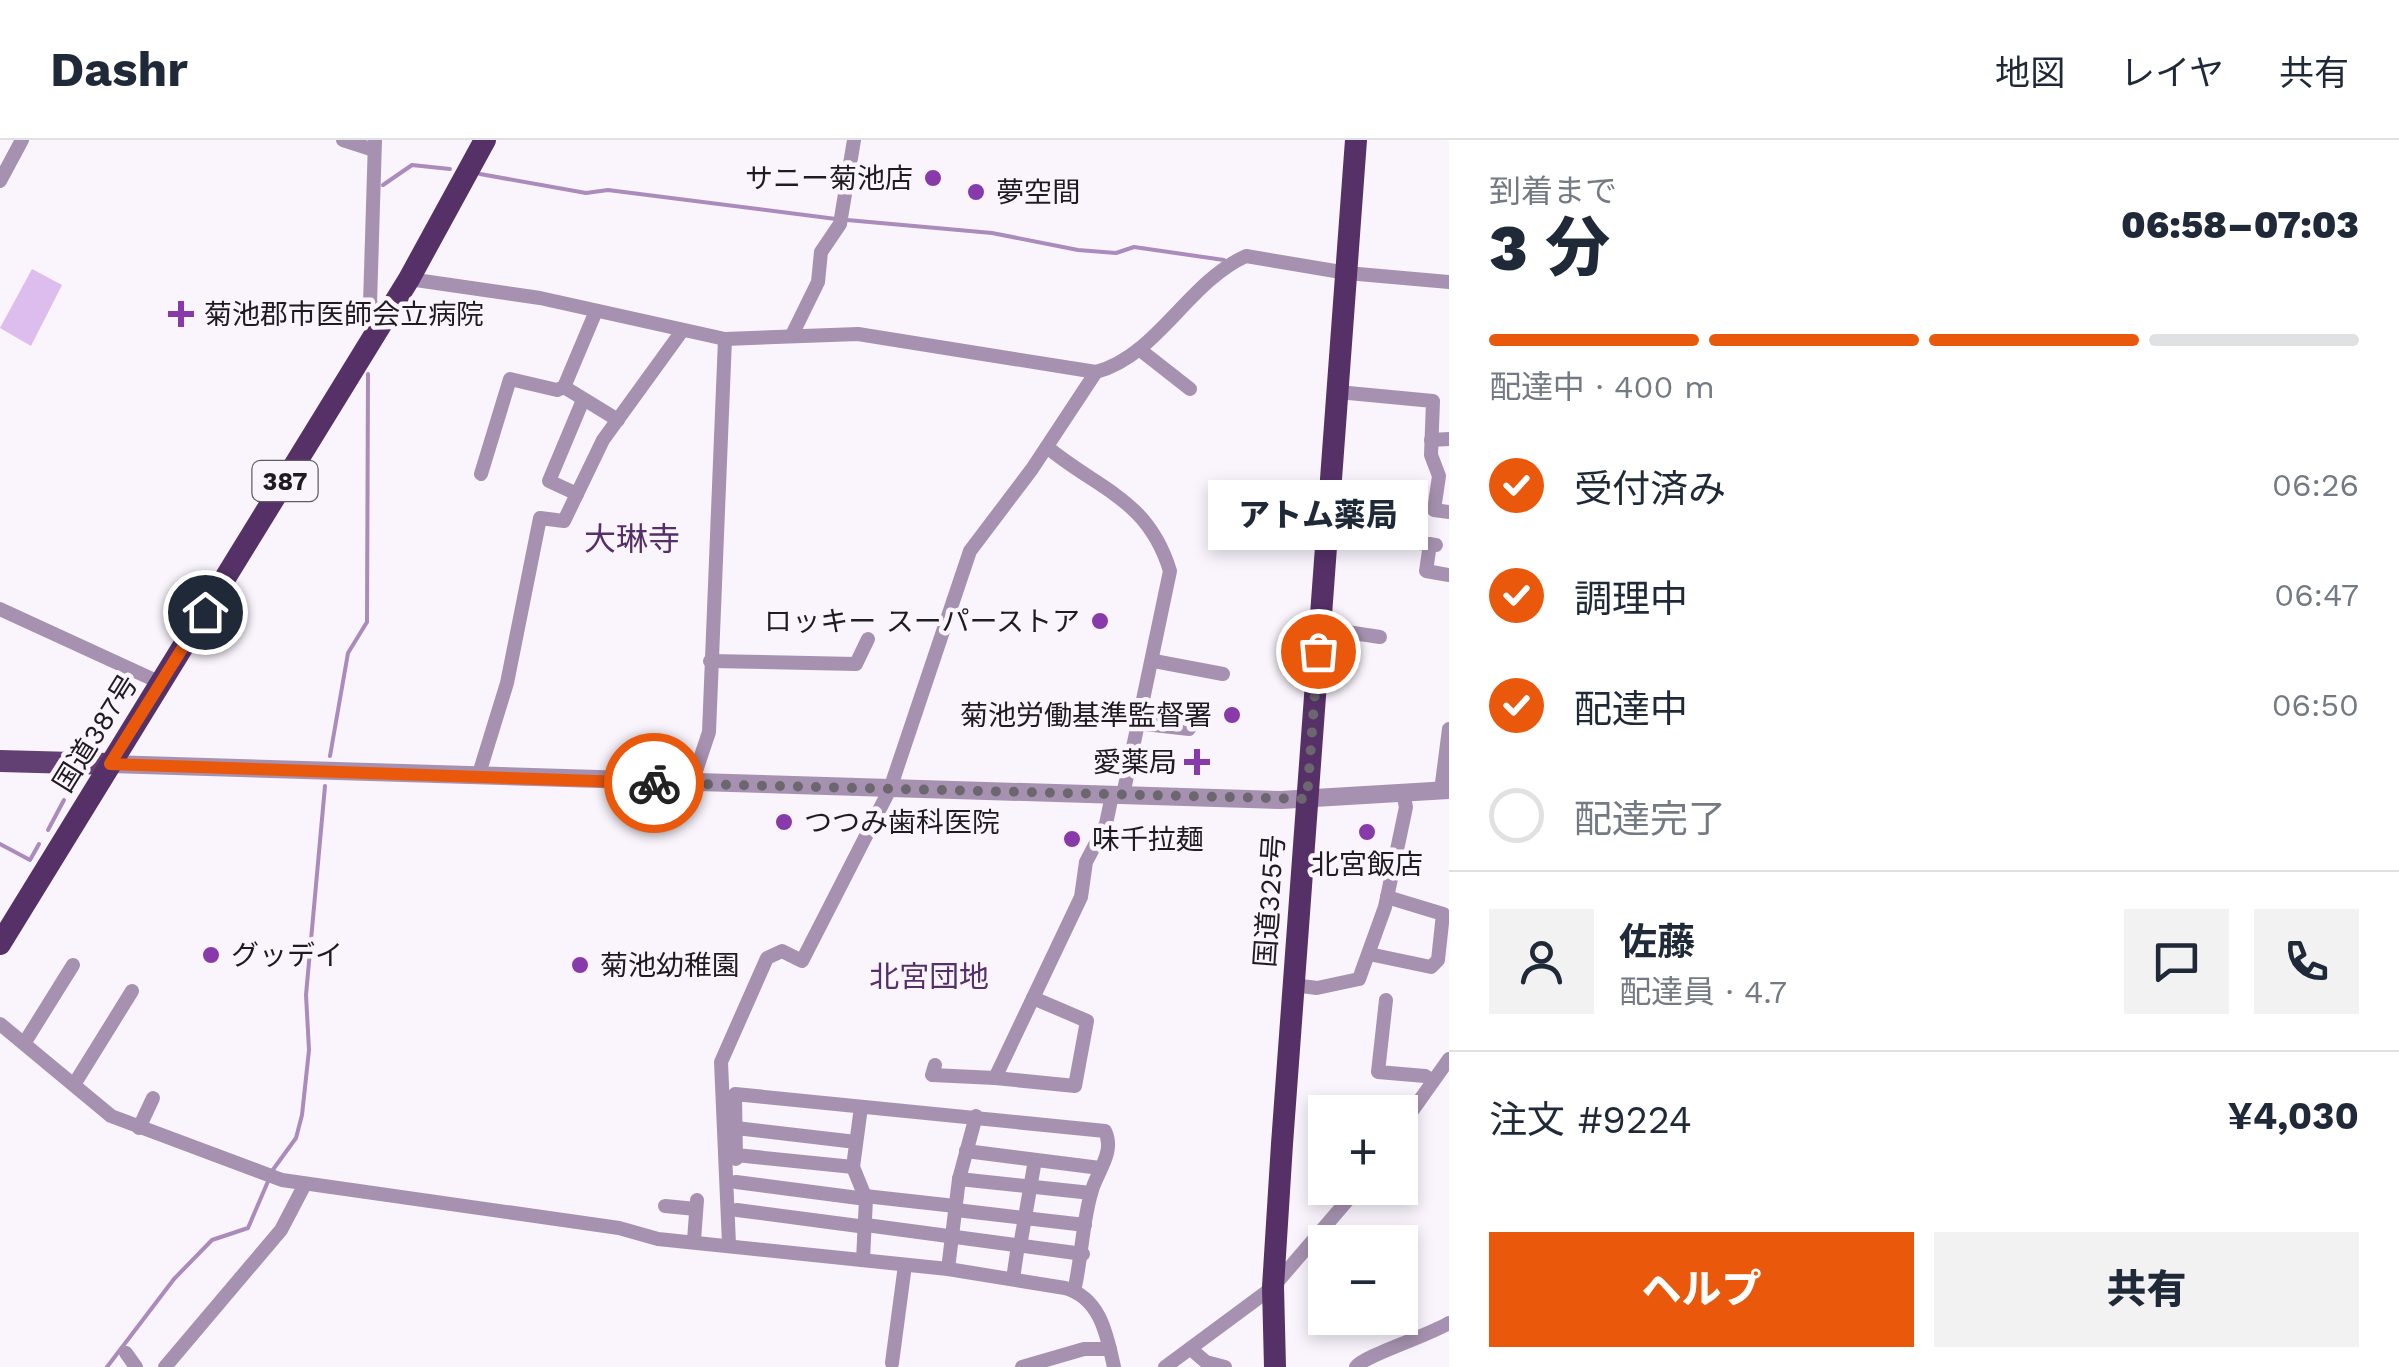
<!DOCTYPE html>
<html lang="ja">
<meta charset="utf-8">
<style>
:root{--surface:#fff;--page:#f2f2f3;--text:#1f2937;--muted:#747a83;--line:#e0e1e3;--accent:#ea580c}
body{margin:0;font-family:"Work Sans","Noto Sans JP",sans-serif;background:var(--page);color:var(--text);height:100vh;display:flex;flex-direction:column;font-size:38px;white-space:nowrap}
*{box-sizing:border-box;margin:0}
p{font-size:32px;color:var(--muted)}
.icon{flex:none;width:55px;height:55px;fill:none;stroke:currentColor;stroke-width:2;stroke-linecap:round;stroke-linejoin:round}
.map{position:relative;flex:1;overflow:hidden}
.details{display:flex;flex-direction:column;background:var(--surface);width:950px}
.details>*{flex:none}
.controls{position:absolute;left:1308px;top:955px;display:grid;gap:20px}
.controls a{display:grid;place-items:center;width:110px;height:110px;border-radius:0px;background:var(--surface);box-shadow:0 5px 15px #0003;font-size:50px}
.pin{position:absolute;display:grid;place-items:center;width:85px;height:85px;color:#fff;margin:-42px;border:5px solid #fff;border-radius:50%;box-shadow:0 2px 10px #0007}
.courier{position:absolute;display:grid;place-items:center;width:100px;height:100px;margin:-50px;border:8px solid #ea580c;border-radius:50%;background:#fff;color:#222;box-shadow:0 2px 12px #0007}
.bubble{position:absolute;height:70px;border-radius:0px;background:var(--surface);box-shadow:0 5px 15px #0003;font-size:32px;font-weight:800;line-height:70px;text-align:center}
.headline em{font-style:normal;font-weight:800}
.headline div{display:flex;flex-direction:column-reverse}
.headline{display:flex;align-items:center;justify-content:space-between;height:170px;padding:0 40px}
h1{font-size:65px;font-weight:800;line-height:75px}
.bar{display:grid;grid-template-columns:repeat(4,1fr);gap:15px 10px;align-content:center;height:120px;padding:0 40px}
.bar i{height:12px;border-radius:8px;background:var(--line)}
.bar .selected{background:var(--accent)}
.bar p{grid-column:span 4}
.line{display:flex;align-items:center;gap:25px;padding:0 40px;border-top:2px solid var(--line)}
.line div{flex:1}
.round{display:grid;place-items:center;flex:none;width:105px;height:105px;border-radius:0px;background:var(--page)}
ol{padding:0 40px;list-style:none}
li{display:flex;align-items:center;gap:30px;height:110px}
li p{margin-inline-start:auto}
li .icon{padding:10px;border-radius:50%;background:var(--accent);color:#fff;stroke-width:4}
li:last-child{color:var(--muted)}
li i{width:55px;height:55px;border:5px solid var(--line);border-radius:50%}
.cta{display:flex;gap:20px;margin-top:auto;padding:20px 40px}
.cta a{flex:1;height:115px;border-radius:0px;background:var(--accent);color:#fff;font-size:40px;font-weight:800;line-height:115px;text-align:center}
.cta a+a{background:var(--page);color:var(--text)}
header{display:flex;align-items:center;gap:60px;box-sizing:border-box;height:140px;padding:0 50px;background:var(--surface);border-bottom:2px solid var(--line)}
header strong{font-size:48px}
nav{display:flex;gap:55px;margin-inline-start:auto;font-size:35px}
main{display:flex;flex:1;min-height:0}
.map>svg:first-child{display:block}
.green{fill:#ddbcee}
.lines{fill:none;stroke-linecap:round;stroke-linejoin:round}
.stream{stroke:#ab8abc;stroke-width:4}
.minor{stroke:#a692b0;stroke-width:14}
.tertiary{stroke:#a692b0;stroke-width:18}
.primary{stroke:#624073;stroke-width:22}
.trunk{stroke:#563168;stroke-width:22}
.done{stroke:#6c676e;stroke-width:10;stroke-dasharray:0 18}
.route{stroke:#ea580c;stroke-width:12}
.poi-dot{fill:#883aab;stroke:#faf5fd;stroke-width:4}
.labels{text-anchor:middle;stroke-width:9;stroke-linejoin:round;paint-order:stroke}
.shield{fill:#faf5fd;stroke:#615c63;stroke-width:2.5}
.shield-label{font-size:25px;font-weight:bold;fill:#1f1b21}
.poi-label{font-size:28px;fill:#1f1b21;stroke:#faf5fd;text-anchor:start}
.street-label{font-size:28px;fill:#1f1b21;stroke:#faf5fd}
.neighbourhood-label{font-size:30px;fill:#552f67;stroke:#faf5fd}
.quarter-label{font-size:32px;fill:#552f67;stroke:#faf5fd}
</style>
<header>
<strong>Dashr</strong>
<nav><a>地図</a><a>レイヤ</a><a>共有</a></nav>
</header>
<main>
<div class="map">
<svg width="1449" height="1227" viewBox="0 0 1449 1227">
<rect width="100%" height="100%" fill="#faf5fd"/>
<path class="green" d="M32 129 62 145 31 206 0 188Z"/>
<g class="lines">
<g class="stream">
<path d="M480 34 586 53 608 50 836 79"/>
<path d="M383 45 412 25 450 29"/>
<path d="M847 80 992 93 1078 110 1116 113 1134 107 1224 120"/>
<path d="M330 616 348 513 367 482 368 234"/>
<path d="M48 690 64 660"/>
<path d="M0 704 30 720 39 704"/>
<path d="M272 1031 296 998 302 975 309 910 306 855 325 646"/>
<path d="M107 1227 174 1139 212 1100 248 1088 269 1039"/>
</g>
<g class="minor">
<path d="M343 0 374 10"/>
<path d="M375 0 370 164 385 178"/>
<path d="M0 41 22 0"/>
<path d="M409 139 540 158 725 199 858 194 1096 232C1158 215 1187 143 1246 116L1347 133 1449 142"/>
<path d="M792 195 818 142 821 112 840 84 854 0"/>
<path d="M1139 209 1190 249"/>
<path d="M564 247 618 280"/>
<path d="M1338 252 1433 261 1431 315 1439 336 1434 370 1449 372"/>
<path d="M1431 300 1449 299"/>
<path d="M1047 307C1099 350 1148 359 1170 431L1123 655"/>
<path d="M481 334 510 239 557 250 564 247 596 171"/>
<path d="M577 354 549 341 583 260"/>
<path d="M1327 392 1436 405"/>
<path d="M1430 404 1426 431 1449 435"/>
<path d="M0 469 161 543"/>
<path d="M1320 488 1380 497"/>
<path d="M710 521 856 524 868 499"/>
<path d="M1154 521 1223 534"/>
<path d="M1136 583 1189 589"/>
<path d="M478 637 507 543 540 378 564 381 603 300 682 191"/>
<path d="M692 643 709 592 725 199"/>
<path d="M1441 651 1449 589"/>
<path d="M1369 814 1431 827 1438 820 1443 774 1387 757"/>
<path d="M1293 845 1317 848 1359 839 1385 767 1406 667 1403 653"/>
<path d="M1386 860 1378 932 1425 936 1433 941"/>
<path d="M0 884 111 976 282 1040 619 1088 658 1099 948 1129 1065 1148C1101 1158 1107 1196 1114 1227"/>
<path d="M25 902 73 825"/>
<path d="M935 925 932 935 995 938 1081 757 1086 722 1106 684 1112 655"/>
<path d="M995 938 1075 946 1087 881 1033 858"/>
<path d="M75 943 132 851"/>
<path d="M861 967 853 1027 866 1059 863 1120"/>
<path d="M139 988 153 958"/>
<path d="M736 988 856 1002"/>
<path d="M1400 988 1449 919"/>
<path d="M966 1011 1100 1028"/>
<path d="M736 1015 853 1027"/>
<path d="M736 1019 735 954 1105 991C1115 1012 1098 1030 1092 1050 1082 1082 1082 1118 1074 1151"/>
<path d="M959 1039 1091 1053"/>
<path d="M736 1042 866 1059"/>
<path d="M865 1056 955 1066"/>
<path d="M665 1066 696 1069"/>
<path d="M737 1070 866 1087"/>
<path d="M956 1070 1085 1085"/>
<path d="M866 1085 1083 1114"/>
<path d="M694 1100 697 1060"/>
<path d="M729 1104 721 922 767 818 782 811 802 821 890 649 970 411 1032 329 1096 232"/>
<path d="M1020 1106 1035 1020"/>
<path d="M948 1129 959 1039 976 976"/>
<path d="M1013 1139 1018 1105"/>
<path d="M1192 1210 1206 1222 1225 1227"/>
<path d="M126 1213 136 1227"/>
<path d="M892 1223 905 1125"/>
<path d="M165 1227 281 1090 304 1046"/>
<path d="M1022 1227 1084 1209H1110"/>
<path d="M1165 1227 1273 1147 1358 1048"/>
<path d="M1356 1227C1363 1216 1428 1196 1449 1183"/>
</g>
<path class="tertiary" d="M110 624 1281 660 1449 650"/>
<path class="primary" d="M0 621 110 624"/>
<g class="trunk">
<path d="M0 804 409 139 485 0"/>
<path d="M1275 1227 1273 1147 1282 1004 1356 0"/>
</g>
</g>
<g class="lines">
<path class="done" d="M654 643 1307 659 1318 511"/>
<path class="route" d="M205 472 110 624 654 643"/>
</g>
<g class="poi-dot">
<circle cx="933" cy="38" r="10"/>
<circle cx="976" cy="52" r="10"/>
<path d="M176 159h10v10h10v10h-10v10h-10v-10h-10v-10h10z"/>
<circle cx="1100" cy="481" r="10"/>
<circle cx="1232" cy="575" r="10"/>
<path d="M1192 607h10v10h10v10h-10v10h-10v-10h-10v-10h10z"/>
<circle cx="784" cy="682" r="10"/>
<circle cx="1367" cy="692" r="10"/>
<circle cx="1072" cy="699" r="10"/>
<circle cx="211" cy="815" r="10"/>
<circle cx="580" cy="825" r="10"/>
</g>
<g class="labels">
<rect class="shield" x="252.5" y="321" width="65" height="40" rx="8"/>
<g class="shield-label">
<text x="285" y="350">387</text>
</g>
<g class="poi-label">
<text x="913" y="48" text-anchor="end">サニー菊池店</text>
<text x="996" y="62">夢空間</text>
<text x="204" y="184">菊池郡市医師会立病院</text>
<text x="1080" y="491" text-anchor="end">ロッキー スーパーストア</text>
<text x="1212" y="585" text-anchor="end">菊池労働基準監督署</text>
<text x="1177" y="632" text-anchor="end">愛薬局</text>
<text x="804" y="692">つつみ歯科医院</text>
<text x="1092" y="709">味千拉麺</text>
<text x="1367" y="734" text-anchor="middle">北宮飯店</text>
<text x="231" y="825">グッデイ</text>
<text x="600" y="835">菊池幼稚園</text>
</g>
<g class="street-label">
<text transform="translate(95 593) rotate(-58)" y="10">国道387号</text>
<text transform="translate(1269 761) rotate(-86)" y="10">国道325号</text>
</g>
<g class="neighbourhood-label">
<text x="929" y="847">北宮団地</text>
</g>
<g class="quarter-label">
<text x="632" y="410">大琳寺</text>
</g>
</g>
</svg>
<div class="controls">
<a>+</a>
<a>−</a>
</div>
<div class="pin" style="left:1318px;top:511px;background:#ea580c"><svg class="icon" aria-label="bag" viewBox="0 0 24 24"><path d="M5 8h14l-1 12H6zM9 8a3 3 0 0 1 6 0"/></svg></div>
<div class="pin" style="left:205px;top:472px;background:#1f2937"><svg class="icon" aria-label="home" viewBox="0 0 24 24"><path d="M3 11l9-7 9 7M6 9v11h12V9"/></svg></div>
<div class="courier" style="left:654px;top:643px"><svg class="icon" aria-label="bike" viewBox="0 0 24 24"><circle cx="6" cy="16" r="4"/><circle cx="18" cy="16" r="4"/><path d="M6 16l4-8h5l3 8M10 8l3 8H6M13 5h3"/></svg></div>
<div class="bubble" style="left:1208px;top:340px;width:220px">アトム薬局</div>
</div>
<section class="details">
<div class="headline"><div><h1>3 分</h1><p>到着まで</p></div><em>06:58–07:03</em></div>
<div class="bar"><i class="selected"></i><i class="selected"></i><i class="selected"></i><i></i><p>配達中 · 400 m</p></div>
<ol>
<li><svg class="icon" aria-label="check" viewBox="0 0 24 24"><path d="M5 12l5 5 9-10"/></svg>受付済み<p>06:26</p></li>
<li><svg class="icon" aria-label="check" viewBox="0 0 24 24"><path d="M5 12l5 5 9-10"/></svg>調理中<p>06:47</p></li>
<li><svg class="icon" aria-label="check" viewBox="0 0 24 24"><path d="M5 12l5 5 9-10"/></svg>配達中<p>06:50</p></li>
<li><i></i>配達完了</li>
</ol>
<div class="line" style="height:180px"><a class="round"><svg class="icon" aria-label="person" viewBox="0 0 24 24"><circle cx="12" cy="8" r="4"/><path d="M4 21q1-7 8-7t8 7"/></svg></a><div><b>佐藤</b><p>配達員 · 4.7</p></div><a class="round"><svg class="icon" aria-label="chat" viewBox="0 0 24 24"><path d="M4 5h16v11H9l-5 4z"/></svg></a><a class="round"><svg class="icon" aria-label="phone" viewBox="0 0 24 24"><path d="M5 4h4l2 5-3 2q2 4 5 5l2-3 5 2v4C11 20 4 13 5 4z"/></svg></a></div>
<div class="line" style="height:130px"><div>注文 #9224</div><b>¥4,030</b></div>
<div class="cta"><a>ヘルプ</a><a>共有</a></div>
</section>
</main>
